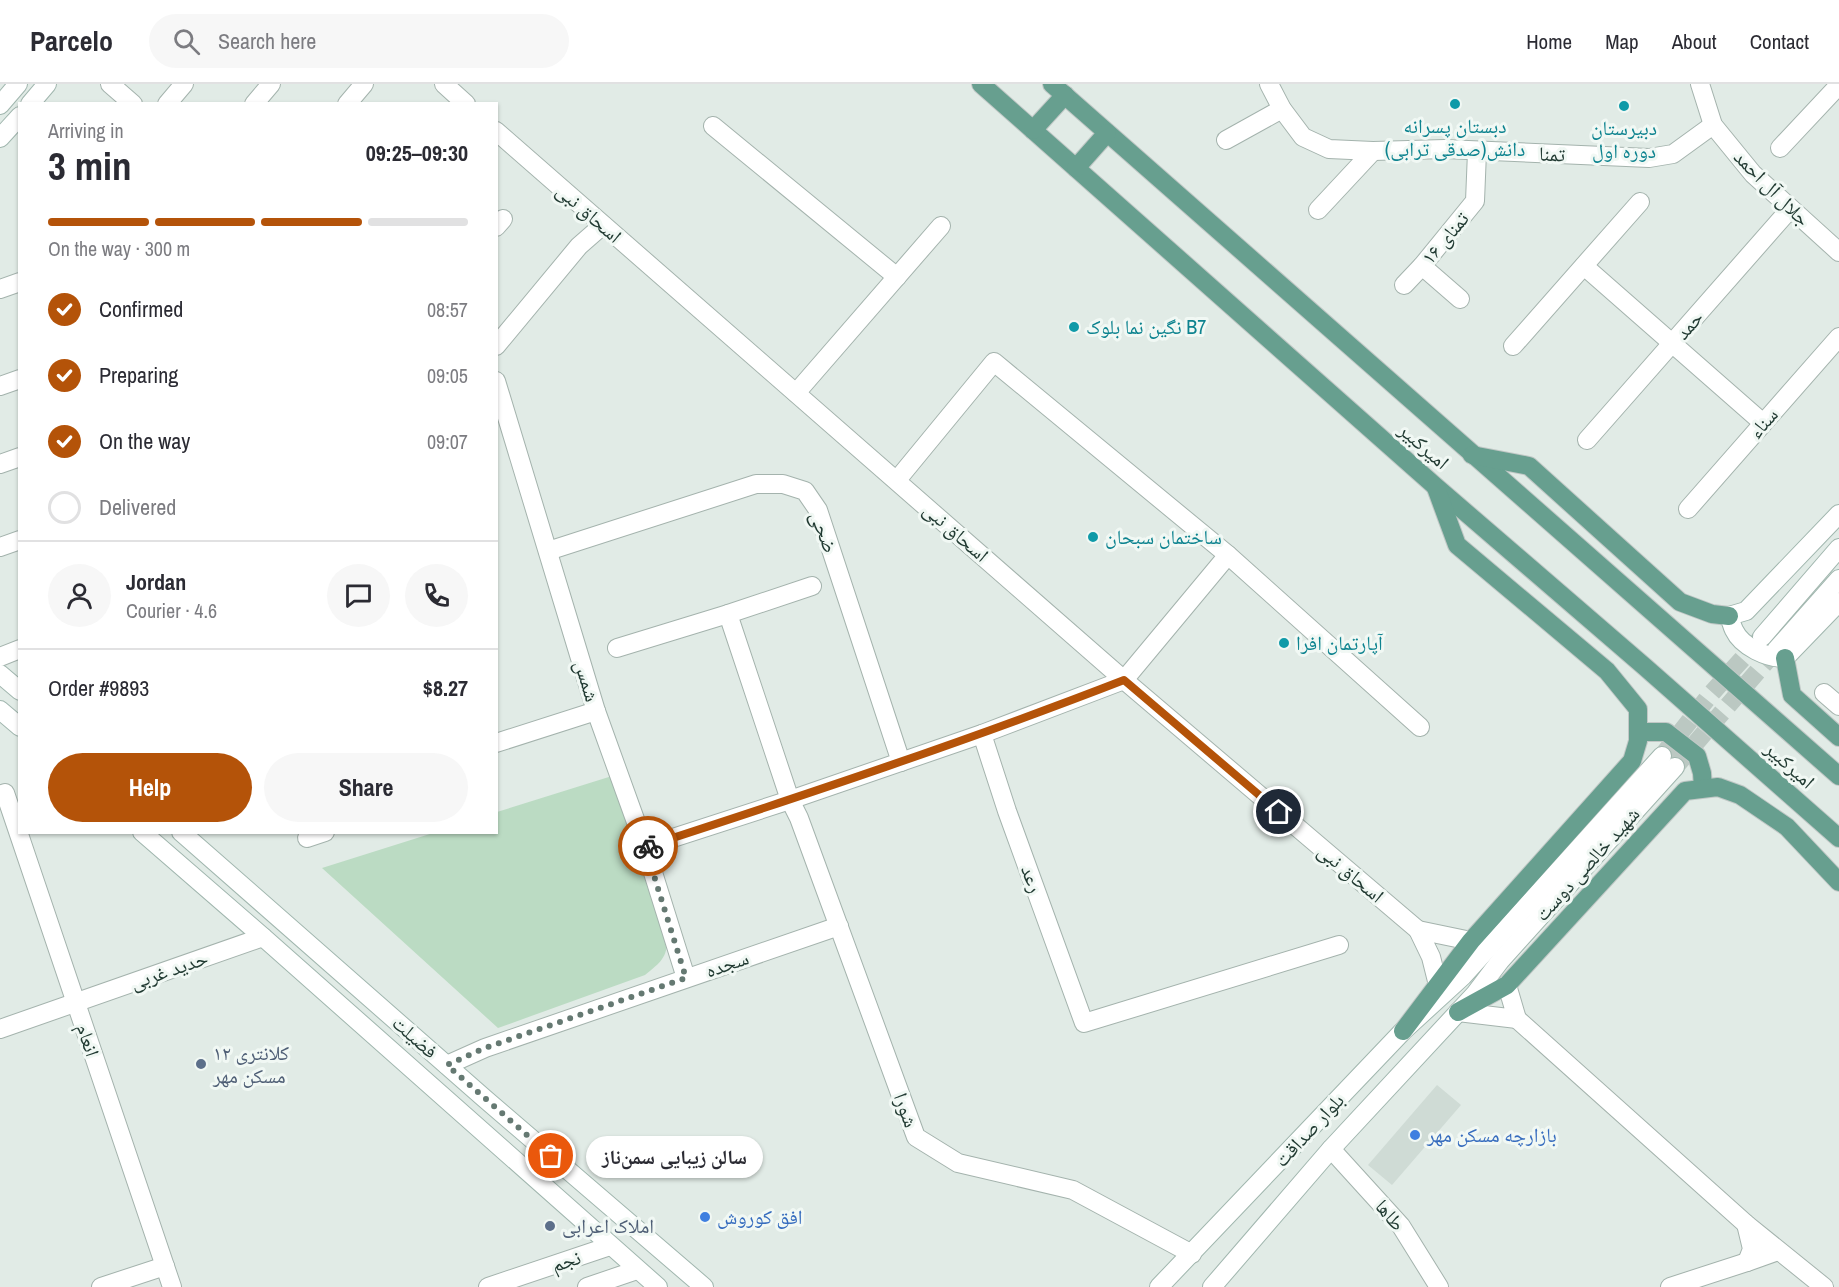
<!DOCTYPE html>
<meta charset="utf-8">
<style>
:root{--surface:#fff;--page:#f7f7f7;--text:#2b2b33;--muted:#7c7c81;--line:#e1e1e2;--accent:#b45309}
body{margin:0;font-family:"Archivo Narrow","Noto Naskh Arabic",sans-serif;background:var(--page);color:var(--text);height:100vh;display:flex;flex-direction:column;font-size:22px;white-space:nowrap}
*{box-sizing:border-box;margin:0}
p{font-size:20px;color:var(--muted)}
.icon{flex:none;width:33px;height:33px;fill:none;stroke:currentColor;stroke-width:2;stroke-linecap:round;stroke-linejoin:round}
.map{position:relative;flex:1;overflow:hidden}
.drawer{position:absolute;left:18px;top:18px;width:480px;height:732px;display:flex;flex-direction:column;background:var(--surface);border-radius:0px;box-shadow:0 2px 4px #0004}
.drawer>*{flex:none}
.pin{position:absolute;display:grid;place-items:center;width:51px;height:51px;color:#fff;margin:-26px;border:3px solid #fff;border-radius:50%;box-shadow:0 2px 6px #0007}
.courier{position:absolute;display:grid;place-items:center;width:60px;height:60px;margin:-30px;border:4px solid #b45309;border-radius:50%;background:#fff;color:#222;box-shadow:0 2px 8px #0007}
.bubble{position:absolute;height:42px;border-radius:21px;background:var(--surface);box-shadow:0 2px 4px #0004;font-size:20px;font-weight:700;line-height:42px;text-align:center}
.overview em{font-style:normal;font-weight:700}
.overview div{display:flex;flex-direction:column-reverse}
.overview{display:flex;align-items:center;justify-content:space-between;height:102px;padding:0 30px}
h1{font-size:39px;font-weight:700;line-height:45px}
.bar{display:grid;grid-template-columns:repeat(4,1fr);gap:9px 6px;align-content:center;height:72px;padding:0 30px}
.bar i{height:8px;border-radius:4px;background:var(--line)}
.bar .on{background:var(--accent)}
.bar p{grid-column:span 4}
.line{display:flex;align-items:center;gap:15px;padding:0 30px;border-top:2px solid var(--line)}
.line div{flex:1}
.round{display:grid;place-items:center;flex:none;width:63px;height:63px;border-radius:32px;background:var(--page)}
ol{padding:0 30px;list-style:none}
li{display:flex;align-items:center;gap:18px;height:66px}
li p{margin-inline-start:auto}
li .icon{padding:6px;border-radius:50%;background:var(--accent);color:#fff;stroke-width:4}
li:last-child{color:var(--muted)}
li i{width:33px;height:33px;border:3px solid var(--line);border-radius:50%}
.primary-button{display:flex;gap:12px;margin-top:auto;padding:12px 30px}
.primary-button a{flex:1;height:69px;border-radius:36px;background:var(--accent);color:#fff;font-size:24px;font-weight:700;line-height:69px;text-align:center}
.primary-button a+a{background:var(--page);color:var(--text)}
header{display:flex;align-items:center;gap:36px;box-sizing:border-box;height:84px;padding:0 30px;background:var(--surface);border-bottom:2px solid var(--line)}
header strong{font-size:28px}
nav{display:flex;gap:33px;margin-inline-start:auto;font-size:21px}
.search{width:420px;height:54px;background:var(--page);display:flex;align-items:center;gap:15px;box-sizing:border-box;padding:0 21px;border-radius:33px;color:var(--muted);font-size:22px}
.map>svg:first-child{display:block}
.built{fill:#cfdbd5}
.green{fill:#bbdbc3}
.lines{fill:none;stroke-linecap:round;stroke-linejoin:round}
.secondary-tunnel{stroke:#bbc8c2;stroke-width:18;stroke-dasharray:18 9;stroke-linecap:butt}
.street-casing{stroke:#a4b3ad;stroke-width:20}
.secondary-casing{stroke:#a0b6ae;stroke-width:20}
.primary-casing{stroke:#c1c8c6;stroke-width:20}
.street{stroke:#fff;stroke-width:18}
.secondary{stroke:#fff;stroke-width:18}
.primary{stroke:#679f8f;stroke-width:18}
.done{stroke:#657972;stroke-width:6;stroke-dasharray:0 10.8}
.route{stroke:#b45309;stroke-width:8}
.culture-dot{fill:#0f9aa8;stroke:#f1f8f4;stroke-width:2}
.service-dot{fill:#5c6f8a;stroke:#f1f8f4;stroke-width:2}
.shop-dot{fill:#3f7fe0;stroke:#f1f8f4;stroke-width:2}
.labels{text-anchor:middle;stroke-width:6;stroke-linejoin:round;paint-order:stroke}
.culture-label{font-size:20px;fill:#0d838f;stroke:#f1f8f4;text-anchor:start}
.street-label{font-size:20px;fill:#223b33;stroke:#f1f8f4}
.service-label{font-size:20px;fill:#4e5e75;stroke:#f1f8f4;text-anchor:start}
.shop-label{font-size:20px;fill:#366cbe;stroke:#f1f8f4;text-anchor:start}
</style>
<header>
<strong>Parcelo</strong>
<div class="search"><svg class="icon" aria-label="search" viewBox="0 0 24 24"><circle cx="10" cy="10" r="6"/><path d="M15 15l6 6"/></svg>Search here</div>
<nav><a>Home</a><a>Map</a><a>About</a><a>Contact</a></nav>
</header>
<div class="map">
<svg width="1839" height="1203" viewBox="0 0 1839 1203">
<rect width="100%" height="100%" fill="#e1ebe6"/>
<path class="built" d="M1437 1001 1461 1021 1392 1101 1368 1081Z"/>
<path class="green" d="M612 692 667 858C667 875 657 881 645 891L498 944 322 784 433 749 496 748 497 728Z"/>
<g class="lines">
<g class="secondary-tunnel">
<path d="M1662 672 1710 611 1761 554"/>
<path d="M1675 683 1776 566"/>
</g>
<g class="street-casing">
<g id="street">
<path d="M110 0 133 20"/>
<path d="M444 0 466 20"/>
<path d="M1269 0 1282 25 1303 53 1329 65 1373 67 1445 65 1649 74 1673 70 1713 41"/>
<path d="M1700 0 1713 41 1753 90 1839 168"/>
<path d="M167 20 184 0"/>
<path d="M254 20 271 0"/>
<path d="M347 20 364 0"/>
<path d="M713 42 897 193"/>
<path d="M496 47 1124 596 1418 846"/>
<path d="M1226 56 1282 25"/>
<path d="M1780 64 1839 1"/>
<path d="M1318 126 1373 67"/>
<path d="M496 143 503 135"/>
<path d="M1422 182 1460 215"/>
<path d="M1584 182 1763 339"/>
<path d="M1404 201 1422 182 1475 117 1477 68"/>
<path d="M0 205 20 198"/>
<path d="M496 262 579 162 603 141"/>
<path d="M1513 262 1640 118"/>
<path d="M496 297 596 627 645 763 686 894"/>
<path d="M0 302 20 295"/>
<path d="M796 309 941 142"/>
<path d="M1587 356 1790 125"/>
<path d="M0 380 20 373"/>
<path d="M897 396 994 278 1228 471 1420 643"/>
<path d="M1688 425 1839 253"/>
<path d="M0 463 20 456"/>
<path d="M548 467 756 400H783L805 407 818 426 901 678"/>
<path d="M728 530 790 716 799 734 916 1053 958 1079 1073 1106 1192 1170"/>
<path d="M617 564 728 530 812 502"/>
<path d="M0 573 20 565"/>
<path d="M1824 609 1839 622"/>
<path d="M982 650 1007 727 1084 939 1339 861"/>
<path d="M496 659 596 627"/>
<path d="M0 711 5 709 172 1203"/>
<path d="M307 754 325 748"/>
<path d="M645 763 790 716 982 650 1124 596 1228 471"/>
<path d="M1438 901 1431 873 1418 846 1471 857"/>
<path d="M1458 928 1517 935 1507 901"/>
<path d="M1517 935 1746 1140 1824 1203"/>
<path d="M0 945 263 853"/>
<path d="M447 981 485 964 839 842"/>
<path d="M1331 1065 1401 1142 1439 1203"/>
<path d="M1746 1140 1752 1165 1747 1178 1778 1167"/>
<path d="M101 1203 165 1182"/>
<path d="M488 1203 610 1162"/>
<path d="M587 1203 637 1186"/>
<path d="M1670 1203 1747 1178"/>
</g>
</g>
<g class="secondary-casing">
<g id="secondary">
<path d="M30 20 47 0"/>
<path d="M0 21 18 0"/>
<path d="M0 54 20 32"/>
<path d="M1839 430 1746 527 1729 532C1731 537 1732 542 1734 546 1742 563 1767 574 1785 574L1839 518"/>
<path d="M1762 553 1839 464"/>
<path d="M1776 566 1839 495"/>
<path d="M0 590 20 607"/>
<path d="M0 626 20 643"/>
<path d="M142 748 263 853 658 1203"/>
<path d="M181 748 484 1014 704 1203"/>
<path d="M1159 1203 1403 947 1463 892 1662 672"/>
<path d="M1212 1203 1331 1065 1475 910 1500 877 1675 683"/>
</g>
</g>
<g class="primary-casing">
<g id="primary">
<path d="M981 0 1435 402 1645 583 1839 754"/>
<path d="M1052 0 1839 692"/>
<path d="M1033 46 1065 11"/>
<path d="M1076 84 1107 49"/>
<path d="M1472 371 1529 382 1680 518 1712 530 1729 532"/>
<path d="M1785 574 1792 611 1839 653"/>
<path d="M1638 648H1666L1697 672 1702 689 1703 704"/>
<path d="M1458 928 1507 901 1685 707 1718 703 1740 711 1787 743 1839 798"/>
<path d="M1403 947 1471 857 1632 677 1638 657V625L1607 587 1457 461 1436 404"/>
</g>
</g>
<use href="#street" class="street"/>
<use href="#secondary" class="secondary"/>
<use href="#primary" class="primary"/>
</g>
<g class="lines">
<path class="done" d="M551 1072 447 981 485 964 686 894 645 763 648 762"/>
<path class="route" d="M648 762C808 710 967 657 1124 596L1279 728"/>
</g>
<g class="culture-dot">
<circle cx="1455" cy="20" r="6"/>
<circle cx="1624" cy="22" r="6"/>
<circle cx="1074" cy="243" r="6"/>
<circle cx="1093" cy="453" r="6"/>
<circle cx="1284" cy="559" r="6"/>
</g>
<g class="service-dot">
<circle cx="201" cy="980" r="6"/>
<circle cx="550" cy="1142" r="6"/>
</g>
<g class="shop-dot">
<circle cx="1415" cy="1051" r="6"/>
<circle cx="705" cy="1133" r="6"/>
</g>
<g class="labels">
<g class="culture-label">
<text x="1455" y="49" text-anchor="middle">دبستان پسرانه<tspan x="1455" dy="23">دانش(صدقی ترابی)</tspan></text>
<text x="1624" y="51" text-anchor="middle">دبیرستان<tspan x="1624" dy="23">دوره اول</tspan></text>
<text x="1086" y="250">نگین نما بلوک B7</text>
<text x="1105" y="460">ساختمان سبحان</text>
<text x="1296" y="566">آپارتمان افرا</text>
</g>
<g class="street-label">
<text transform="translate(1552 70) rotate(2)" y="7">تمنا</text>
<text transform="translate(1772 104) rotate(45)" y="7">جلال آل احمد</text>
<text transform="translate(589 129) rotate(41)" y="7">اسحاق نبی</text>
<text transform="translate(1445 154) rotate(-50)" y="7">تمنای ۱۶</text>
<text transform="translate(1689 241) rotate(-49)" y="7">حمد</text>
<text transform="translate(1763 339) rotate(-49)" y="7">سناء</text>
<text transform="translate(1424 362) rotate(41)" y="7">امیرکبیر</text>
<text transform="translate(824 448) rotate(69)" y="7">ضحی</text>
<text transform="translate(956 448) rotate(41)" y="7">اسحاق نبی</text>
<text transform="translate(587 597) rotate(73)" y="7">شمس</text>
<text transform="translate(1790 681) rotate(42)" y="7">امیرکبیر</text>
<text transform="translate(1587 780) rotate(-48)" y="7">شهید خالصی دوست</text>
<text transform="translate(1351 789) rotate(40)" y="7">اسحاق نبی</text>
<text transform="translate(1032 795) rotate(70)" y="7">رعد</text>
<text transform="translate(727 880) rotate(-19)" y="7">سجده</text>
<text transform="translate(169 886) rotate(-19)" y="7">حدید غربی</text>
<text transform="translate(415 953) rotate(41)" y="7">فضیلت</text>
<text transform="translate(88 956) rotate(71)" y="7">انعام</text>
<text transform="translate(906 1026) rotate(70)" y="7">شورا</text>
<text transform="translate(1309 1046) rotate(-47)" y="7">بلوار صداقت</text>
<text transform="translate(1390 1131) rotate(50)" y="7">طاها</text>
<text transform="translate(566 1177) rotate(-19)" y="7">نجم</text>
</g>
<g class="service-label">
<text x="213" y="976">کلانتری ۱۲<tspan x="213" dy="23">مسکن مهر</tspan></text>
<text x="562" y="1149">املاک اعرابی</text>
</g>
<g class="shop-label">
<text x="1427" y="1058">بازارچه مسکن مهر</text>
<text x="717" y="1140">افق کوروش</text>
</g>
</g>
</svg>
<div class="pin" style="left:551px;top:1072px;background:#ea580c"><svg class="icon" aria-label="bag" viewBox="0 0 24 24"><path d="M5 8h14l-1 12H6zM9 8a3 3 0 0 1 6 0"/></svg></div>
<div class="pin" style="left:1279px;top:728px;background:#1f2937"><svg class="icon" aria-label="home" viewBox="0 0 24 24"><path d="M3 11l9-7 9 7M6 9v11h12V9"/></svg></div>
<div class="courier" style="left:648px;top:762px"><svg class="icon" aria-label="bike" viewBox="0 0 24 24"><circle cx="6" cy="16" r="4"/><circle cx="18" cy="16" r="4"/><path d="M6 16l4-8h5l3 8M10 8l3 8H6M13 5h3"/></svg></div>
<div class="bubble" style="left:586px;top:1052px;width:177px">سالن زیبایی سمن‌ناز</div>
<section class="drawer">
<div class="overview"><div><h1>3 min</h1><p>Arriving in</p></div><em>09:25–09:30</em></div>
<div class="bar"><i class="on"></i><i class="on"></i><i class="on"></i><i></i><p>On the way · 300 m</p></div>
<ol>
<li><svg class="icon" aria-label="check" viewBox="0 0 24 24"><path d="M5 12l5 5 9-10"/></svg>Confirmed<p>08:57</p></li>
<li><svg class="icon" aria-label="check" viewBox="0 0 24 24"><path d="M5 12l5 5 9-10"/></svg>Preparing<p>09:05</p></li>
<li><svg class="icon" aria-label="check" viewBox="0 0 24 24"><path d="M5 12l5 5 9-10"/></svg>On the way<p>09:07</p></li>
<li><i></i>Delivered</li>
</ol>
<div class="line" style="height:108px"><a class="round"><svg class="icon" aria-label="person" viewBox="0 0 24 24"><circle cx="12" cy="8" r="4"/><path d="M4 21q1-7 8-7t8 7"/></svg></a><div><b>Jordan</b><p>Courier · 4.6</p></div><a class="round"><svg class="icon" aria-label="chat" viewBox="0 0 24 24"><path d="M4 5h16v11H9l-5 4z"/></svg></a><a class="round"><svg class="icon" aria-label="phone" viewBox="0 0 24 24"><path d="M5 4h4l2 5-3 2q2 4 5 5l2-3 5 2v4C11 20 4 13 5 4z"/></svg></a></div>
<div class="line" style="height:78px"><div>Order #9893</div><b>$8.27</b></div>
<div class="primary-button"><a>Help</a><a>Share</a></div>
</section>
</div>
